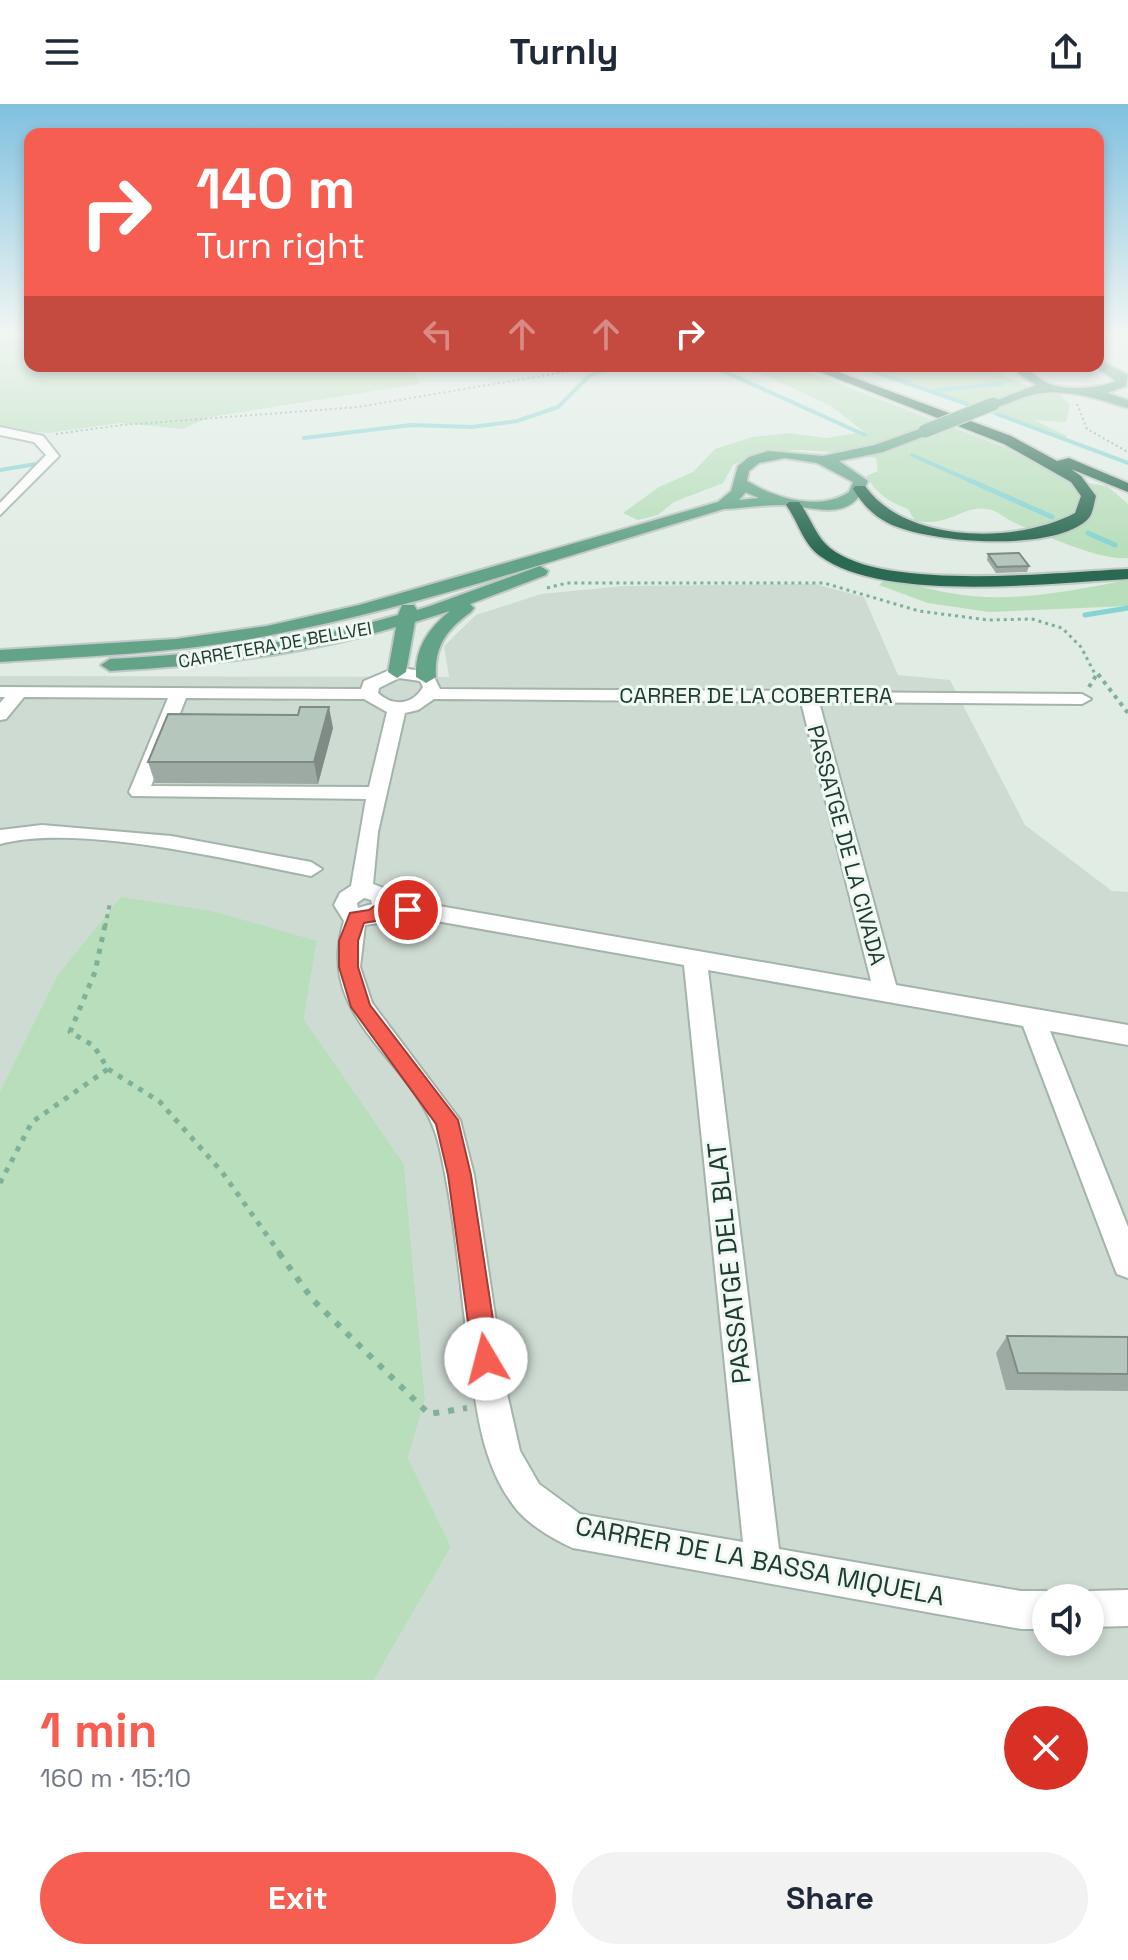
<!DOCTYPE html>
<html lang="en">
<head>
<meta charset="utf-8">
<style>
	:root { --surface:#fff; --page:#f2f2f3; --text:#1f2937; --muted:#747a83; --accent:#f75e52 }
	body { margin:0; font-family:"Space Grotesk",sans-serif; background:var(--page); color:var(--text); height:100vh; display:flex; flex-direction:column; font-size:30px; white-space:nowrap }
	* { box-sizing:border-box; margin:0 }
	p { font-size:26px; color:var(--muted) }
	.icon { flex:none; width:44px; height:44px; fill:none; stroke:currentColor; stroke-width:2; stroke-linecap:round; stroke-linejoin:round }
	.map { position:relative; height:1576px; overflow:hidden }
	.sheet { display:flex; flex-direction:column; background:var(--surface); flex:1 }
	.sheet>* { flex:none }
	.top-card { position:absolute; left:24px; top:24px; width:1080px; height:244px; border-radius:16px; box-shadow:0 4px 12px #0003; background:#f75e52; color:#fff; overflow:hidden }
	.tools { position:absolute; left:1032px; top:1480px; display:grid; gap:16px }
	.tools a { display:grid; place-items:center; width:72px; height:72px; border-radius:50%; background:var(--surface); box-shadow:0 4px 12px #0003; font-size:40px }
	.pin { position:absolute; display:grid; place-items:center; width:68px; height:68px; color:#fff; margin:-34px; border:4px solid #fff; border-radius:50%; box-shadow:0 2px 8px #0007 }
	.me { position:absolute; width:88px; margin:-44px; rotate:352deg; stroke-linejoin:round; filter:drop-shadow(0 0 6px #0008) }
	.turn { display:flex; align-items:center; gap:28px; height:168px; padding:0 40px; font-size:36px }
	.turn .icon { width:104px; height:104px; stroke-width:2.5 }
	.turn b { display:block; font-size:56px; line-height:68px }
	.lanes { display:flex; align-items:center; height:76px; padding:0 40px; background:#0003; justify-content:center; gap:40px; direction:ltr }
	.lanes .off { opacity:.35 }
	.round { display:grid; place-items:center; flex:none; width:84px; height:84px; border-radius:42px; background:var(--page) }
	.headline { display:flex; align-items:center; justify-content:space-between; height:136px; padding:0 40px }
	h1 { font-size:48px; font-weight:600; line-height:60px; color:var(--accent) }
	.button { display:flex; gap:16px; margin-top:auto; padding:16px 40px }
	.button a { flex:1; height:92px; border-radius:48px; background:var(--accent); color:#fff; font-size:32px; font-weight:600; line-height:92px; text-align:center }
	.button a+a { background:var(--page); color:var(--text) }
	header { display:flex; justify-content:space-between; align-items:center; height:104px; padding:0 40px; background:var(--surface); font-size:36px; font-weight:600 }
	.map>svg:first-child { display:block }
	.built { fill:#cedbd3; fill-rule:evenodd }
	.green { fill:#b8debb }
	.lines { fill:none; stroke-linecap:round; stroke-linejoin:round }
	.stream-far1 { stroke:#85d3d2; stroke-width:4 }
	.stream { stroke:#85d3d2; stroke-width:5 }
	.minor-casing { stroke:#a3b4aa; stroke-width:4 }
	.major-casing { stroke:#c1c8c5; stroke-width:4 }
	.highway-casing { stroke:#c1c8c5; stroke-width:4 }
	.path-far4 { stroke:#7fb098; stroke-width:2; stroke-dasharray:2 3; stroke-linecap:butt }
	.path-far3 { stroke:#7fb098; stroke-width:3; stroke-dasharray:3 4; stroke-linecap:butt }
	.path-far2 { stroke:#7fb098; stroke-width:4; stroke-dasharray:4 5; stroke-linecap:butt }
	.path-far1 { stroke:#7fb098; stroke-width:5; stroke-dasharray:5 7; stroke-linecap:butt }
	.path { stroke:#7fb098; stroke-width:6; stroke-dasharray:6 9; stroke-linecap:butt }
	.minor { fill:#fff; fill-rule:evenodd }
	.major { fill:#63a387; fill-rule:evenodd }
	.highway { fill:#2b6a52; fill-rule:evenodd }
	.major-bridge-casing { stroke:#c1c8c5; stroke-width:15; stroke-linecap:butt }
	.major-bridge { stroke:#63a387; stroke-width:13 }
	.wall { fill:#9caaa3 }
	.shaded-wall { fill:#7f8b84 }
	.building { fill:#b5c6bd; stroke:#7f8b84; stroke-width:2 }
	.route { fill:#f75e52; stroke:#a13d35; stroke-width:2 }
	.labels { text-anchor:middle; stroke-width:6; stroke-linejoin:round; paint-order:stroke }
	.far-street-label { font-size:18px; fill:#203c30; stroke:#f0f8f3 }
	.street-label { font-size:22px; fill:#203c30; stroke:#f0f8f3 }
	.near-street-label { font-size:26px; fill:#203c30; stroke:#f0f8f3 }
</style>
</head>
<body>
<header><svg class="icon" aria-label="menu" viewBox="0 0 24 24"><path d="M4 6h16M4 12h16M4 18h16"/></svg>Turnly<svg class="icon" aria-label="share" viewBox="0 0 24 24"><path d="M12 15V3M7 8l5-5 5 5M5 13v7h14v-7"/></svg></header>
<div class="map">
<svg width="1128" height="1576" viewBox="0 0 1128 1576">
	<rect width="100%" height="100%" fill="#e0ece4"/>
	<path class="built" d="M815 480 864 493 898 571 950 576 1025 721 1112 787 1128 788V1576H374L451 1443 408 1354 425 1294 404 1060 304 915 317 837 57 872 0 987V572L449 573 444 542 476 511 541 490 623 482ZM1046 1494H1090V1538H1046Z"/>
	<g class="green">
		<path d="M0 229H30V262H412L419 280 210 313 183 325 121 319 48 329 0 326Z"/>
		<path d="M733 262H793L1004 343 1067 376 1107 382 1128 400V454C1101 457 1042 430 1015 419 1006 415 997 406 987 405 963 401 950 423 915 417L908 405C889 398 876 389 866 372L878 367 876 354 850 349 795 346 759 350 733 361 723 379 674 398 658 411 638 416 623 409 659 383 693 368 715 345 752 333 789 329 826 334 864 328 831 302 769 273Z"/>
		<path d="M859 262 984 263 1044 289 1059 290 1070 301 1066 318 1034 316 1067 332 1064 336Z"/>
		<path d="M884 476C907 478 927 485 950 489 1008 500 1071 487 1128 476V502L989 508 928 499 879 481Z"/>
		<path d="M121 793 212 807 317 837 304 915 404 1060 425 1295 408 1354 451 1443 374 1576H0V987L57 872Z"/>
	</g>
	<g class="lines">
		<g class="stream-far1">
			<path d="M712 262 865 331"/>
			<path d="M858 262 967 300"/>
			<path d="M937 286 1001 280"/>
			<path d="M997 310 1128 359"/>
			<path d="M304 334 411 321 472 323 517 317 558 303 589 272 613 262"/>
			<path d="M912 351 973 378"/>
			<path d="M0 366 36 360"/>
		</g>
		<g class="stream">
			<path d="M969 376 1052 413"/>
			<path d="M1088 429 1115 441"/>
			<path d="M1085 511 1128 504"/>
		</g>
		<defs>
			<g id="minor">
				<path d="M0 323 43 332 59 352 0 411V399L46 351 34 338 0 331Z"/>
				<path d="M397 563 432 569 440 585 801 587 808 585 815 588 1082 590 1091 595 1082 600 819 598 896 881 1128 921V941L1050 927 1128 1123V1174L1117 1170 1113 1160 1023 922 708 866 779 1445 1021 1487H1046L1060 1494H1046V1525H1021L573 1444C554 1436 526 1419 514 1402 478 1355 475 1291 467 1234 459 1170 454 1105 439 1041 420 957 312 919 344 817L334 801 340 789 351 782 366 695 132 692 129 688 168 594 24 593 6 615 0 616V599L5 593H0V583L361 585 364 577ZM399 574 420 577 423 583C413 601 393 603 378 589L379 584ZM186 594 364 595 387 608 369 683 151 682ZM434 595 801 598 871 877 393 794 389 786 373 780 378 728 405 609 418 606ZM364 794 371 796 372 800 358 804 357 799ZM391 809 684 861 743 1438 580 1410 539 1380 520 1347 506 1285 474 1071 460 1016 372 899 360 863 365 821 378 819Z"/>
				<path d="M42 721 171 732 311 758 322 765 311 772C230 756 78 719 0 740V726Z"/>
				<path d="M1128 1486V1522L1090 1523V1494L1077 1492 1090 1487Z"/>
			</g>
			<g id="major">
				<path d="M1098 255 1128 271 1126 282 1107 289 1128 296V304C1100 296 1071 285 1041 289 1025 291 1009 300 993 304L987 300 1036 281 1019 270 1017 262H1029C1039 290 1094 287 1116 277L1095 262H1098Z"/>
				<path d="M925 323 930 324V330L883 348 839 357 868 377C850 421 816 402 781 401 763 401 742 404 724 405 574 449 420 503 266 532 179 549 89 552 0 558V546L176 535 267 522 359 501 718 398 731 387 738 362 749 353 768 347 823 352 875 341ZM785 354 817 359 853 378 849 388C819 408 775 394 747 377L749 367 759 359ZM746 388 747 389 759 394 739 396Z"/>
				<path d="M540 462 548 467 546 471 470 500 474 504 471 508C447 525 434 542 436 573L426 579 416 573C415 544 428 525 450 507L415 518 406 568 397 574 388 568 396 523C303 551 206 562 110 567L101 561 110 555C208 550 304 539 398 511L402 501H414L417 506 430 502Z"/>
			</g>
			<g id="highway">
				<path d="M805 262H822L1011 332 1057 357 1069 354 1128 379V388L1071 365 1081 372 1096 392C1094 399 1093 410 1088 415 1054 449 927 439 888 419 871 410 863 400 853 385L855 382H865C906 440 1017 440 1075 409L1081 392 1071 378 1004 340Z"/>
				<path d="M789 398H799C810 412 816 433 830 444 884 488 1058 468 1128 465V475C1050 479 883 499 820 452 803 440 798 417 786 401Z"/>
			</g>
		</defs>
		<use href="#minor" class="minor-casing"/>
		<use href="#major" class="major-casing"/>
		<use href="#highway" class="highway-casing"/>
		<g class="path-far4">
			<path d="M1077 300 1087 325 1128 348"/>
			<path d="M56 330 122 321 358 303 600 262"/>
		</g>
		<path class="path-far3" d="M547 484 567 479H824L919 507 988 516 1032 515 1062 524 1081 543 1096 572"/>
		<g class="path-far2">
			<path d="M1098 570 1128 609"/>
			<path d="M1089 583 1097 570"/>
			<path d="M105 823 110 799"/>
		</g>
		<g class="path-far1">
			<path d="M108 965 160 998 222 1068 281 1151"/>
			<path d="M0 1079 32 1018 108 965 94 942 70 928 95 868 105 821"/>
		</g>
		<path class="path" d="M279 1149 313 1196 429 1310 467 1304"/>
		<use href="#minor" class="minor"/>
		<use href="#major" class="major"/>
		<use href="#highway" class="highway"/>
		<defs>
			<path id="major-bridge" d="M925 327 993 300"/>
		</defs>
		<use href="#major-bridge" class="major-bridge-casing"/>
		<use href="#major-bridge" class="major-bridge"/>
	</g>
	<g class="wall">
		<path d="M988 450 1029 462 1027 468 996 469 987 456Z"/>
		<path d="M298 611 333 624 318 680 155 679 148 658Z"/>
		<path d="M1007 1232 1128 1233V1287L1006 1286 996 1249Z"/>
	</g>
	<path class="shaded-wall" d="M329 603 333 624 318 680 314 658Z"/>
	<g class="building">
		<path d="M1019 449 1029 462 997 463 988 450Z"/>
		<path d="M300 603H329L314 658H148L168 610 298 611Z"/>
		<path d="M1007 1232 1128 1233V1270L1018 1269Z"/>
	</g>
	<linearGradient id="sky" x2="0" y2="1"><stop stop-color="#80c0df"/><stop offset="0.51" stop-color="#f1f6f3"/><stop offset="1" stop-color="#f1f6f3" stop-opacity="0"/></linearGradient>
	<rect width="1128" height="449" fill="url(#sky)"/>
	<path class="route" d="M385 794 414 801 417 806 408 812 389 807 381 816 364 819 358 837V863L370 901 458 1016 471 1071 499 1255 495 1264 486 1268 477 1264 473 1255 448 1071 436 1020 351 903 339 863V837L350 809 369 806Z"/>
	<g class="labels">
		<g class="far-street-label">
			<text transform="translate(275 541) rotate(-10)" y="6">CARRETERA DE BELLVEI</text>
		</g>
		<g class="street-label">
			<text x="756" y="599">CARRER DE LA COBERTERA</text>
			<text transform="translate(847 741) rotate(75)" y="8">PASSATGE DE LA CIVADA</text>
		</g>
		<g class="near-street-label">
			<text transform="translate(729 1159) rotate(-96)" y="9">PASSATGE DEL BLAT</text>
			<text transform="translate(760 1457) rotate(11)" y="9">CARRER DE LA BASSA MIQUELA</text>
		</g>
	</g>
</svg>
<div class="tools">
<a><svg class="icon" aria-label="sound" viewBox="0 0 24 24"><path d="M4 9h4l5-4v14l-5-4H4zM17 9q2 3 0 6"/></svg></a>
</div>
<div class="pin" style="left:408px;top:806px;background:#d93025"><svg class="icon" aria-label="arrive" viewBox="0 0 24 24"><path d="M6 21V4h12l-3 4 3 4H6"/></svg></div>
<svg class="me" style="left:486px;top:1255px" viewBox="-20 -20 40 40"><circle r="19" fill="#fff"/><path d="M0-13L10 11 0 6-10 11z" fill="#f75e52"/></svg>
<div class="top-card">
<div class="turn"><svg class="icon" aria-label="right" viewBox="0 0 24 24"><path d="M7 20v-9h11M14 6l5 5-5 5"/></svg><div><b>140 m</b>Turn right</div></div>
<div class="lanes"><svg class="icon off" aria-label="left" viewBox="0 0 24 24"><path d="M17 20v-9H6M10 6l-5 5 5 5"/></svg><svg class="icon off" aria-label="ahead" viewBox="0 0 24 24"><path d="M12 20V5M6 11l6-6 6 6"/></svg><svg class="icon off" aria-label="ahead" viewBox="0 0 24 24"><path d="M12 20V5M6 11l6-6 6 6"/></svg><svg class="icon" aria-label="right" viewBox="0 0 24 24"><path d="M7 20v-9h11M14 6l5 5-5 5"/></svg></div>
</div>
</div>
<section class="sheet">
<div class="headline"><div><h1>1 min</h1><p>160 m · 15:10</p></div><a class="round" style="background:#d93025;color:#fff"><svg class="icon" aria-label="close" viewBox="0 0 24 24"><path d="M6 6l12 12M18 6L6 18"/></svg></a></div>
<div class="button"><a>Exit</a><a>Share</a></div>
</section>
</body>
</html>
